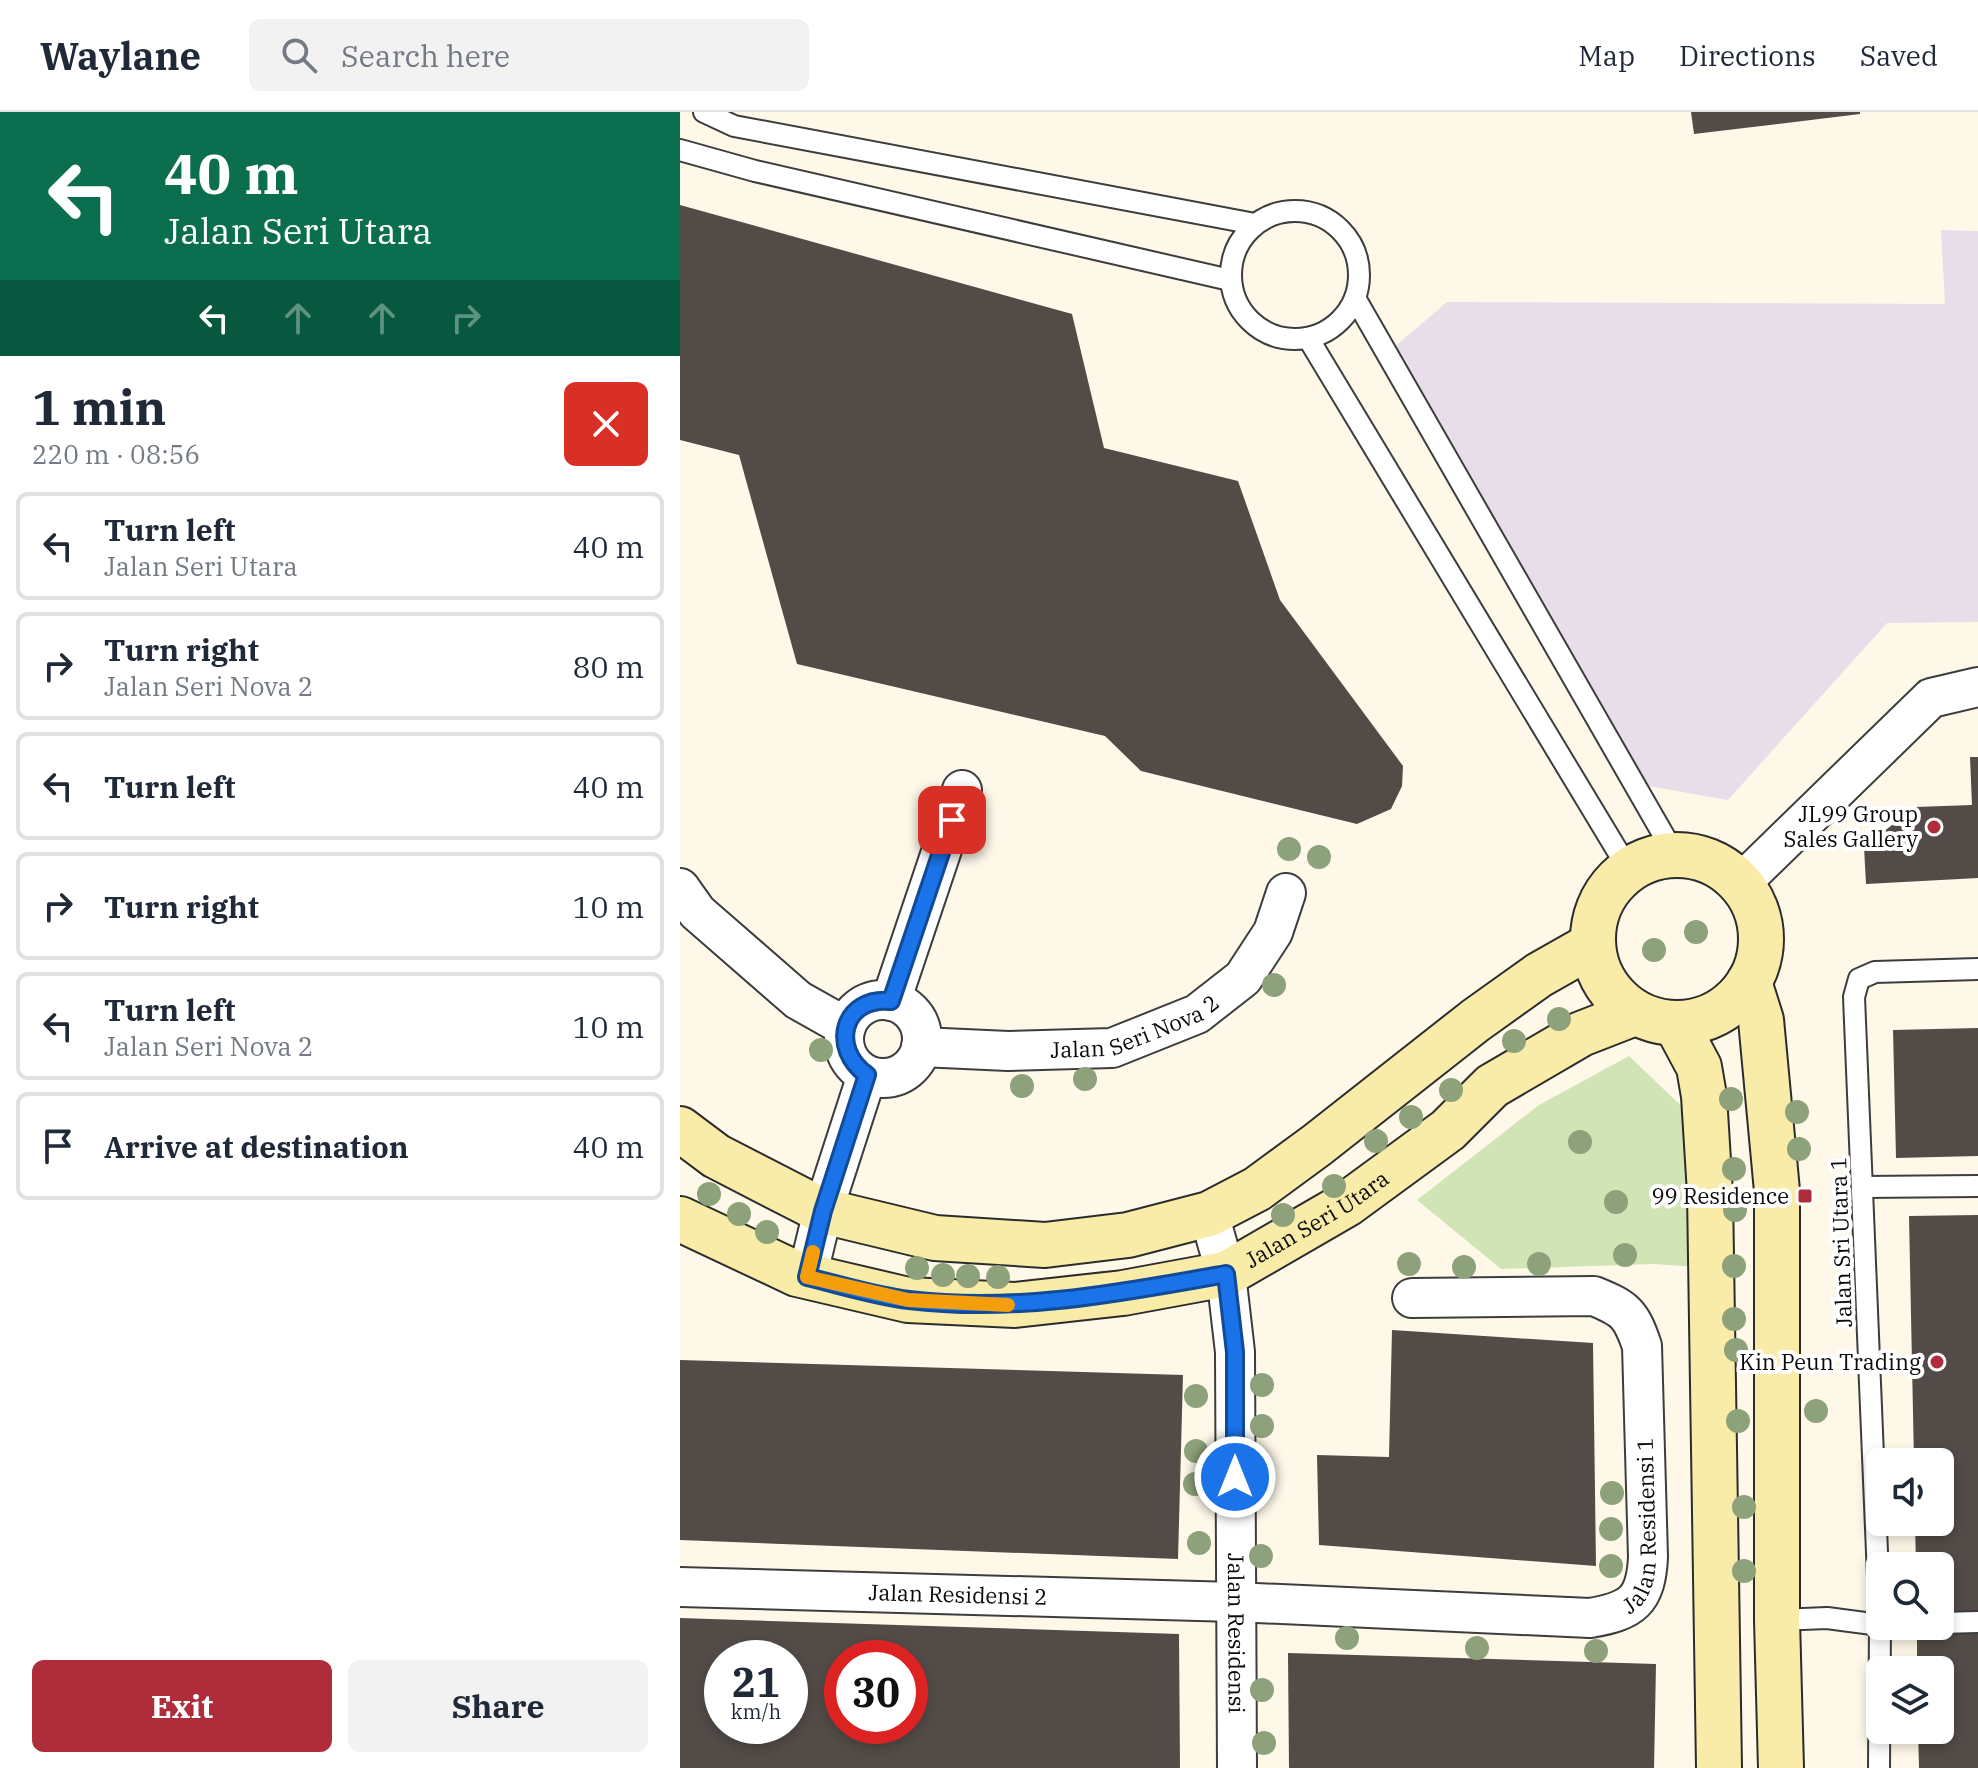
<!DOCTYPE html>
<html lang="en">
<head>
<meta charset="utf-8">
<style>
	:root { --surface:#fff; --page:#f2f2f3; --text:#1f2937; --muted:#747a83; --line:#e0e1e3; --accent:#af2d3b }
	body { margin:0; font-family:"IBM Plex Serif",serif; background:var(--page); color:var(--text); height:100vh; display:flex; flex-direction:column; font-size:30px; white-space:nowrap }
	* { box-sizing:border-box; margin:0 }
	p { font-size:26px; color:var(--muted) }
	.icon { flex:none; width:44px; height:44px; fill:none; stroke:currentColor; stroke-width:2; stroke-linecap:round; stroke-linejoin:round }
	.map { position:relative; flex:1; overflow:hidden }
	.sheet { display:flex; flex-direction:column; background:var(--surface); width:680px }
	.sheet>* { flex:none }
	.hud { background:#0b6e4f; color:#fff; overflow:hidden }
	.fabs { position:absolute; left:1186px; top:1336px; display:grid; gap:16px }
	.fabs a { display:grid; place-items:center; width:88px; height:88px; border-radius:12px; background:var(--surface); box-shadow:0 4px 12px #0003; font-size:40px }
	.speed { position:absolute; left:24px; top:1528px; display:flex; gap:16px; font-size:40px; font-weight:700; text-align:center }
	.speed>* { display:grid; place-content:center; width:104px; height:104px; border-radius:50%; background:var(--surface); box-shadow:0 4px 12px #0003; line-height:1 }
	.speed small { font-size:20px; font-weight:400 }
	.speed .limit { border:12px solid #d22; background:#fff; color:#111 }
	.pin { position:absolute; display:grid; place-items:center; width:68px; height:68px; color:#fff; margin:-34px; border-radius:16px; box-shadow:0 4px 12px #0006 }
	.me { position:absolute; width:88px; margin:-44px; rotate:0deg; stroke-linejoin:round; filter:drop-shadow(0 0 6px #0008) }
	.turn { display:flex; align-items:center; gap:28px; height:168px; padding:0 32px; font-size:36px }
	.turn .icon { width:104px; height:104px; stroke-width:2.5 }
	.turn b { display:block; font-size:56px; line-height:68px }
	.lanes { display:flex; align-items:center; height:76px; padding:0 32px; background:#0003; justify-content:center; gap:40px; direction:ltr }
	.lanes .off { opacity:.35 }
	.round { display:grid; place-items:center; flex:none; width:84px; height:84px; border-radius:12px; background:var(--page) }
	.headline { display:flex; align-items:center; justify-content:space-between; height:136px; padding:0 32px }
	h1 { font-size:48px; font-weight:800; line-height:60px }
	.primary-button { display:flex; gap:16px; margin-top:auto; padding:16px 32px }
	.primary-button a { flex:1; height:92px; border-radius:12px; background:var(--accent); color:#fff; font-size:32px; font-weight:800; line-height:92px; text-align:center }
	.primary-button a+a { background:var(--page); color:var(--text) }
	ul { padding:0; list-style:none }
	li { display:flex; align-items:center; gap:24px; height:108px; margin:0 16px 12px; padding:0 16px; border:4px solid var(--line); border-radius:12px }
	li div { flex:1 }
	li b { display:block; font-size:30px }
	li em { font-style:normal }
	header { display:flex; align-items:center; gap:48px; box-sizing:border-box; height:112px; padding:0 40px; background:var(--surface); border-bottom:2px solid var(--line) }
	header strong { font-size:38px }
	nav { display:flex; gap:44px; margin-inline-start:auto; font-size:28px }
	.search { width:560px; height:72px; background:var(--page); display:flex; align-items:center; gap:20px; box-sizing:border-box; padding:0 28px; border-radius:12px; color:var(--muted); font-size:30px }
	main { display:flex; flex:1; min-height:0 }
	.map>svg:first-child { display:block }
	.industrial { fill:#e7dee9 }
	.green { fill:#d1e4b6 }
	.building { fill:#524b47; fill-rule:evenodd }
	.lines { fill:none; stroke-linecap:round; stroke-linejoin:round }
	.lane-casing { stroke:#3d3d3d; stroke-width:24 }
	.street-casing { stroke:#3d3d3d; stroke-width:42 }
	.secondary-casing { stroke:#2c2c2c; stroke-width:48 }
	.lane { stroke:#fff; stroke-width:20 }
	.street { stroke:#fff; stroke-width:38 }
	.secondary { stroke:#f9eba8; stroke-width:44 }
	.tree { fill:#8da27a }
	.route-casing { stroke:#114b97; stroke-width:20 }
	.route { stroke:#1a73e8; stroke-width:14 }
	.slow { stroke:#f59e0b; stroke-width:14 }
	.poi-dot { fill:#af2d3b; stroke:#fff; stroke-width:3 }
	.labels { text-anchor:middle; stroke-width:8; stroke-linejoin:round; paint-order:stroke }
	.poi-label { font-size:22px; fill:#0a0a0a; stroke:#fff; text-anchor:end }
	.street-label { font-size:22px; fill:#0a0a0a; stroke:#fff }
</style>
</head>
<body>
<header>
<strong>Waylane</strong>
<div class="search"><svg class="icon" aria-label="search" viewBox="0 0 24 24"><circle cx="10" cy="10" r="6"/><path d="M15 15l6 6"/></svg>Search here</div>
<nav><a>Map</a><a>Directions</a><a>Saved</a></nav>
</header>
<main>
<section class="sheet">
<div class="hud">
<div class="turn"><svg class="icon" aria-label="left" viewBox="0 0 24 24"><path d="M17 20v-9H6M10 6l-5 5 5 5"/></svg><div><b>40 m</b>Jalan Seri Utara</div></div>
<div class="lanes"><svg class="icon" aria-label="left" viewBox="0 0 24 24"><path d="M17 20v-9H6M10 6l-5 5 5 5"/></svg><svg class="icon off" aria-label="ahead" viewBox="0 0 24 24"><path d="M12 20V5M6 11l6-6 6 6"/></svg><svg class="icon off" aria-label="ahead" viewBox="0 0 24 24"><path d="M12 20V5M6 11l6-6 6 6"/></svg><svg class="icon off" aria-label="right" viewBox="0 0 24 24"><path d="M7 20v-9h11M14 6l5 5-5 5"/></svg></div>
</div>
<div class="headline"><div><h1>1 min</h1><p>220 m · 08:56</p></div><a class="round" style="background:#d93025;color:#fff"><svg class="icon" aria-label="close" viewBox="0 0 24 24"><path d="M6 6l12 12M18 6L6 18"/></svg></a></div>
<ul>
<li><svg class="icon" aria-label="left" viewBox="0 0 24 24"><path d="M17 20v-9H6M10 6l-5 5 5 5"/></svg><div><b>Turn left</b><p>Jalan Seri Utara</p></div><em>40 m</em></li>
<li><svg class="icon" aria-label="right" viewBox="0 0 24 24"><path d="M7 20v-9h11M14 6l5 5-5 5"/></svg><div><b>Turn right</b><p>Jalan Seri Nova 2</p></div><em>80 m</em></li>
<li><svg class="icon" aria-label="left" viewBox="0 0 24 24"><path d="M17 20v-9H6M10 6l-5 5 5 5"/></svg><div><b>Turn left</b></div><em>40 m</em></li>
<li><svg class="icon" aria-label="right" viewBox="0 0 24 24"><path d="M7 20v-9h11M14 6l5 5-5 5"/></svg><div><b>Turn right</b></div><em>10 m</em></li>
<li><svg class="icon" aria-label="left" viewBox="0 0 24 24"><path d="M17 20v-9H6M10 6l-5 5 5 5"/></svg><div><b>Turn left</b><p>Jalan Seri Nova 2</p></div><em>10 m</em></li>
<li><svg class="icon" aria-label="arrive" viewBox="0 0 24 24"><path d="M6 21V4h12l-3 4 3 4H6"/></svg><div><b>Arrive at destination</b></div><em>40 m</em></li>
</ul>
<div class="primary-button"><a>Exit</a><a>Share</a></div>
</section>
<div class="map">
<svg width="1298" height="1656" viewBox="0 0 1298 1656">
	<rect width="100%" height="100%" fill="#fef8e9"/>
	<path class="industrial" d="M1261 118 1298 119V510L1207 511 1048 688 945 670 705 243 767 190 1265 192Z"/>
	<path class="green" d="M949 944 1015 1007 1016 1155 974 1152 821 1157 737 1088 859 993Z"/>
	<g class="building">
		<path d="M1011 0H1180V2L1014 22Z"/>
		<path d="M0 93 392 202 424 336 558 369 600 488 723 654 722 674 711 697 677 712 461 659 425 624 117 552 59 343 0 328Z"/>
		<path d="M1290 645H1298V766L1186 772 1184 735 1235 695 1292 693Z"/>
		<path d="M1298 916V1044L1216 1046 1213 918Z"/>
		<path d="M1298 1103V1501L1260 1502V1454H1236L1235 1410H1260V1350H1234L1229 1104Z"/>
		<path d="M712 1218 913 1231 916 1454 639 1433 637 1343 709 1345Z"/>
		<path d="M0 1248 503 1263 498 1447 0 1428Z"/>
		<path d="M0 1506 499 1522 500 1656H0ZM42 1546H110V1614H42ZM162 1546H230V1614H162Z"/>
		<path d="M1298 1519V1656H1239L1238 1618H1260V1558H1237V1521Z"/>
		<path d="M608 1541 976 1552 974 1656H609Z"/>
	</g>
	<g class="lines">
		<defs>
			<g id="lane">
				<path d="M24 0 54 14 575 112"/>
				<path d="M0 38 75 59 550 168"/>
				<circle cx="615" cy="163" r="64"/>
				<path d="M675 186 995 743"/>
				<path d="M628 226 949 758"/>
				<path d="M1183 1075 1298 1074"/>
				<path d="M1097 1508 1147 1506 1200 1513"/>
				<path d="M1260 1511 1298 1510"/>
				<path d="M1199 1656 1200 1513 1174 885 1179 867 1195 860 1298 857"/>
			</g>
			<g id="street">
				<path d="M1060 772 1251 586 1298 575"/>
				<path d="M0 776 17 800 118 888 166 915"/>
				<circle cx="203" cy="927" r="39"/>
				<path d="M211 889 282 678"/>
				<path id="s1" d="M241 935 328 939 432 936 517 902 563 866 593 820 606 781"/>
				<path id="s2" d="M529 1102 546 1162 555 1240 557 1656"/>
				<path d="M127 1165 143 1099 187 963"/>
				<path id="s3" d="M0 1475 555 1490 910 1506C952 1499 966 1489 968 1445L962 1234C951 1202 946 1197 914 1184L732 1186"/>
			</g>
			<g id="secondary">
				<circle cx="997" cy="827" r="84"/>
				<path d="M1069 870 1081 908 1097 1079V1508L1101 1656"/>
				<path d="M996 912 1019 955 1024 984 1030 1081 1039 1656"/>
				<path d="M0 1017 36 1044 143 1099 255 1126 365 1133 448 1123 529 1102 577 1077 637 1033 796 908 859 863 912 833"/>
				<path id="s4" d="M0 1107 117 1162 228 1188 335 1193 443 1181 546 1162 667 1092 768 1018 812 974 901 922 955 901"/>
			</g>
		</defs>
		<use href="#lane" class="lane-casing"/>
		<use href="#street" class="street-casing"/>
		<use href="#secondary" class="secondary-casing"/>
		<use href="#lane" class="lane"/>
		<use href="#street" class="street"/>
		<use href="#secondary" class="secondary"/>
	</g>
	<g class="tree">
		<circle cx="609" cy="737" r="12"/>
		<circle cx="639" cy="745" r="12"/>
		<circle cx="1016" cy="820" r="12"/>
		<circle cx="974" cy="838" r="12"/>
		<circle cx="594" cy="873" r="12"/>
		<circle cx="879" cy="907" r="12"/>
		<circle cx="834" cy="929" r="12"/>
		<circle cx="141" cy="938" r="12"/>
		<circle cx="405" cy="967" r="12"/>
		<circle cx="342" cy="974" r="12"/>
		<circle cx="771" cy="978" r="12"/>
		<circle cx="1051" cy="987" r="12"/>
		<circle cx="1117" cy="1000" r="12"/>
		<circle cx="731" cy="1005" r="12"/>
		<circle cx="696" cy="1029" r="12"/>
		<circle cx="900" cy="1030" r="12"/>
		<circle cx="1119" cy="1037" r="12"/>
		<circle cx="1054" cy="1057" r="12"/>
		<circle cx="654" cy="1074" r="12"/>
		<circle cx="29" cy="1082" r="12"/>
		<circle cx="936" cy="1090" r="12"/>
		<circle cx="1055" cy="1098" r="12"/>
		<circle cx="59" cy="1102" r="12"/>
		<circle cx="603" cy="1103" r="12"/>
		<circle cx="87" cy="1120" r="12"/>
		<circle cx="945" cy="1143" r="12"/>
		<circle cx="729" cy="1152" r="12"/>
		<circle cx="859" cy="1152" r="12"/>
		<circle cx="1054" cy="1154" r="12"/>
		<circle cx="784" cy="1155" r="12"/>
		<circle cx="237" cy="1156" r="12"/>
		<circle cx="263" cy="1163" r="12"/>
		<circle cx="288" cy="1164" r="12"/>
		<circle cx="318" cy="1165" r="12"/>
		<circle cx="1054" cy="1207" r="12"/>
		<circle cx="1056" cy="1238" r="12"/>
		<circle cx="582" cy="1273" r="12"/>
		<circle cx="516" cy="1284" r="12"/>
		<circle cx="1136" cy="1299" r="12"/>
		<circle cx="1058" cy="1309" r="12"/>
		<circle cx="582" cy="1314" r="12"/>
		<circle cx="516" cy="1339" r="12"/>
		<circle cx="515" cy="1372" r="12"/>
		<circle cx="932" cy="1381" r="12"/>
		<circle cx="1064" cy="1395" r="12"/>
		<circle cx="931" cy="1417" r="12"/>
		<circle cx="519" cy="1431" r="12"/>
		<circle cx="581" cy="1444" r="12"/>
		<circle cx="931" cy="1454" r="12"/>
		<circle cx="1064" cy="1459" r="12"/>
		<circle cx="667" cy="1526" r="12"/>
		<circle cx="797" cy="1536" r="12"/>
		<circle cx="916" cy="1539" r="12"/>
		<circle cx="582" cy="1578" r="12"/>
		<circle cx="584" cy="1631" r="12"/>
	</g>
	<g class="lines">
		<defs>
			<path id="route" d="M272 708 211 889C163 884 149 936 187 963L143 1099 127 1165C161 1173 195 1184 229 1188 336 1201 441 1181 546 1162L555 1240V1365"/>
		</defs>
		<use href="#route" class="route-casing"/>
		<use href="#route" class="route"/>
		<path class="slow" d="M133 1140 127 1165 228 1188 328 1193"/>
	</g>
	<g class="poi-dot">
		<circle cx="1254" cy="715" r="8"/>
		<rect x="1117" y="1076" width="16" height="16" rx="4"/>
		<circle cx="1257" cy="1250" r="8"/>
	</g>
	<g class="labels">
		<g class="poi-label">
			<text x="1238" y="710">JL99 Group<tspan x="1238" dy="25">Sales Gallery</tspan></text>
			<text x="1109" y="1092">99 Residence</text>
			<text x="1241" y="1258">Kin Peun Trading</text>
		</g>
		<g class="street-label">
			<text dy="8" stroke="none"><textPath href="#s1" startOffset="218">Jalan Seri Nova 2</textPath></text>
			<text dy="8" stroke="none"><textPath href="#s4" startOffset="670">Jalan Seri Utara</textPath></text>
			<text transform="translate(1161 1130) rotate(-92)" y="8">Jalan Sri Utara 1</text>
			<text dy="8" stroke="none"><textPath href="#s3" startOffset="1036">Jalan Residensi 1</textPath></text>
			<text dy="8" stroke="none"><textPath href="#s3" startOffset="278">Jalan Residensi 2</textPath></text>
			<text dy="8" stroke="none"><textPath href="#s2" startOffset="422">Jalan Residensi</textPath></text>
		</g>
	</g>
</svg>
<div class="fabs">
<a><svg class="icon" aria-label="sound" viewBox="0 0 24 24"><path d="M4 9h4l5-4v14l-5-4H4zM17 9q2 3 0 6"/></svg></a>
<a><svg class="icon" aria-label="search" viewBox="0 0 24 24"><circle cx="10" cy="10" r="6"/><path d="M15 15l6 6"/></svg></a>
<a><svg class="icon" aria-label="layers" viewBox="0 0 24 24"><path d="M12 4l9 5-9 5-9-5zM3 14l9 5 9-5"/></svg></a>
</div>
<div class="speed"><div>21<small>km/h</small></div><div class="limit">30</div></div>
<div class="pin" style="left:272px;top:708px;background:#d93025"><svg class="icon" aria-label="arrive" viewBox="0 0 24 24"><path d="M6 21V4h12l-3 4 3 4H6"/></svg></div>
<svg class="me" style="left:555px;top:1365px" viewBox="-20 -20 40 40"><circle r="17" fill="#1a73e8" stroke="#fff" stroke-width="3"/><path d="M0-11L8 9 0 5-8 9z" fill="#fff"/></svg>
</div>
</main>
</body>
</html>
